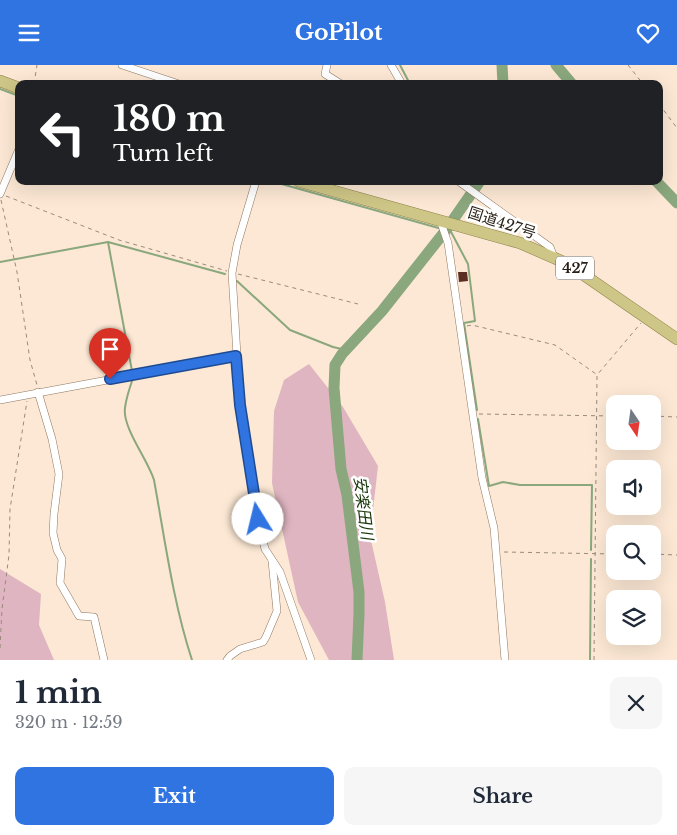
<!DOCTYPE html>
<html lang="en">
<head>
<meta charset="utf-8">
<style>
	:root { --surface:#fff; --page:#f6f6f7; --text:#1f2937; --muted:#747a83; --accent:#3074e1 }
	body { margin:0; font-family:"Libre Baskerville","Noto Sans JP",serif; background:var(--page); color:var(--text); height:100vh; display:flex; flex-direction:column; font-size:19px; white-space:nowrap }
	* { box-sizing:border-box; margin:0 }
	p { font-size:16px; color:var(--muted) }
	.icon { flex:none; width:28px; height:28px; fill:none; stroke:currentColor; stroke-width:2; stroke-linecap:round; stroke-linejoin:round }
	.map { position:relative; height:595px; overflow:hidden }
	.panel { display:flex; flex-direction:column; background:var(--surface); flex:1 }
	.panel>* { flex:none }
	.guide { position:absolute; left:15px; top:15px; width:648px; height:105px; border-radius:10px; box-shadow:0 5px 20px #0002; background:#202124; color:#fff; overflow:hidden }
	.needle { width:32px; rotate:167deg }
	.controls { position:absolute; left:606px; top:330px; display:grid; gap:10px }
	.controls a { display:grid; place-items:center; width:55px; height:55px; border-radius:10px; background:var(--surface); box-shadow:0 5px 20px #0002; font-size:25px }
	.pin { position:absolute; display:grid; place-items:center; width:42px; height:42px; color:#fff; margin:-51px -21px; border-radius:50% 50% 50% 0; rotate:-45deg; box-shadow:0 0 5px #0007 }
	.pin .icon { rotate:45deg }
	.me { position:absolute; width:55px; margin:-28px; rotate:351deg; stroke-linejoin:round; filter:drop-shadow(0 0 4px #0008) }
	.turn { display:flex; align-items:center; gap:18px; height:105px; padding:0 15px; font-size:22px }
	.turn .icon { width:65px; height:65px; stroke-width:2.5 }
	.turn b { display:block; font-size:35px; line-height:42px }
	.round { display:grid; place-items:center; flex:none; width:52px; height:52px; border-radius:10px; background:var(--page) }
	.headline { display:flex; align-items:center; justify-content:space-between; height:85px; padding:0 15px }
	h1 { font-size:30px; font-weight:700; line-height:38px }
	.action { display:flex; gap:10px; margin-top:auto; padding:10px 15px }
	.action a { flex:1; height:58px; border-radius:10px; background:var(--accent); color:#fff; font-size:20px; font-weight:700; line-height:58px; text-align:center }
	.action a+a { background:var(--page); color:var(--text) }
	header { display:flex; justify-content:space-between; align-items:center; height:65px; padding:0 15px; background:var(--accent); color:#fff; font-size:22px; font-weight:700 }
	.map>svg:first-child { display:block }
	.green { fill:#deb5c0 }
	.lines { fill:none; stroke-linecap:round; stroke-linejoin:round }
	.stream { stroke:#8aa77d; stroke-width:2 }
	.river { stroke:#8aa77d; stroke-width:11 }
	.building { fill:#5a2e23 }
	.minor-casing { stroke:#8e7861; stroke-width:8 }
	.trunk-casing { stroke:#8c824b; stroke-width:12 }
	.path { stroke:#9a8b7c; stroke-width:1; stroke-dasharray:4 4; stroke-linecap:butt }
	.minor { stroke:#fff; stroke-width:7 }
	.trunk { stroke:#cec686; stroke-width:11 }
	.route-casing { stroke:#1f4b92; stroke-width:12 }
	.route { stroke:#3074e1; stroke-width:9 }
	.labels { text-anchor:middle; stroke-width:5; stroke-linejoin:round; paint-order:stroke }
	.shield { fill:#fff; stroke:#68625c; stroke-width:1 }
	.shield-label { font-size:14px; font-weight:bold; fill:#281f16 }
	.street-label { font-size:15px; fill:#281f16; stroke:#fff }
	.water-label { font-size:16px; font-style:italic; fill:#1a3609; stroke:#fff }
</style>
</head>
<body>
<header><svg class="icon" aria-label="menu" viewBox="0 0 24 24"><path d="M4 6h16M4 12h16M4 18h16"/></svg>GoPilot<svg class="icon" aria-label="heart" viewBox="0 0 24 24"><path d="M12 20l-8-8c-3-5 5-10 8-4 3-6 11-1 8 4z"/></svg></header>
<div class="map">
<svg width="677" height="595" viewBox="0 0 677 595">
	<rect width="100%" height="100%" fill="#fce8d4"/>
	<g class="green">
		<path d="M309 299 343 342 378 401 370 471 385 537 394 595H329L298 537 272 418 274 346 284 315Z"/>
		<path d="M0 504 41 529 39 560 54 595H0Z"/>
	</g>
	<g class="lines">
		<g class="stream">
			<path d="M400 0 410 19"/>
			<path d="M0 24 19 31"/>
			<path d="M271 116 442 164"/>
			<path d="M449 163 468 199 475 256 464 258 477 345"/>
			<path d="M108 177 132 306"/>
			<path d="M0 197 108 177 225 209"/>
			<path d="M237 216 290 265 333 282 346 285"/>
			<path d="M133 313C130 322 126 333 125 343 122 362 148 395 154 415 165 475 173 537 192 595"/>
			<path d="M478 354 489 421 503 417 520 420H592L591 485"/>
			<path d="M590 595 591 494"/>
		</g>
		<g class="river">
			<path d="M502 0 503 19"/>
			<path d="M556 0 572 19"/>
			<path d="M656 116 677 138"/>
			<path d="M357 595 359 549V527L347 430 341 404 334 323 335 300 342 289 382 246 446 165 480 116"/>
		</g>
	</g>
	<path class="building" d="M458 207H467L468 216 459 217Z"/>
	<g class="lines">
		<defs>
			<g id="minor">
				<path d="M122 0 179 19"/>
				<path d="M327 0 325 9 341 19"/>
				<path d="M391 0 402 19"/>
				<path d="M256 116 237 180 232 208 240 340 258 454 265 484 280 507 311 595"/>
				<path d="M458 116 550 182 554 192"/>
				<path d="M0 129 19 84"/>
				<path d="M440 155 448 178 482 413 494 463 505 595"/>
				<path d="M38 327 52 374 59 409 54 449 53 468 57 485 62 494 60 518 79 551 94 552 104 595"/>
				<path d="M0 335 236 291"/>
				<path d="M227 595 230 591 240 584 263 577 266 572 277 546 272 496"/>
			</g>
			<g id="trunk">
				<path d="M0 16 19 23"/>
				<path d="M298 116 520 178 568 199 677 274"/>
			</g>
		</defs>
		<use href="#minor" class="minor-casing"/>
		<use href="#trunk" class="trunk-casing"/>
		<g class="path">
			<path d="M628 0 643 19"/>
			<path d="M34 19 37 0"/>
			<path d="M659 39 677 63"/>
			<path d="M6 131 119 175 227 206"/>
			<path d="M1 135 17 207 30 295 37 320"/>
			<path d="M238 209 358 239"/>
			<path d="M467 261 472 260 555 280 596 309"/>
			<path d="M479 349 615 351"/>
			<path d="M652 351 677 352"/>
			<path d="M504 487 615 489"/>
			<path d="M652 489 677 490"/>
			<path d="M0 583 2 544 9 490 10 444 27 336"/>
			<path d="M594 595 597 310 641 258"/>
		</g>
		<use href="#minor" class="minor"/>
		<use href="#trunk" class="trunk"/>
	</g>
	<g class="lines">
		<defs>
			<path id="route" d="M110 314 236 291 240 340 258 454"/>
		</defs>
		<use href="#route" class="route-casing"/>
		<use href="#route" class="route"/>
	</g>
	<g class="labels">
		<rect class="shield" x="556" y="191.5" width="38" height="23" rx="4"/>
		<g class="shield-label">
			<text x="575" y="208">427</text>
		</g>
		<g class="street-label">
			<text transform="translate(502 158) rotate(18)" y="5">国道427号</text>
		</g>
		<g class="water-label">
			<text transform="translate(364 443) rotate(83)" y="6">安楽田川</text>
		</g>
	</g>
</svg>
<div class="controls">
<a><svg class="needle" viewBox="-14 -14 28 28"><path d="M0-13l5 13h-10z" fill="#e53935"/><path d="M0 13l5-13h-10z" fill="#747a83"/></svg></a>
<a><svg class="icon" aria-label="sound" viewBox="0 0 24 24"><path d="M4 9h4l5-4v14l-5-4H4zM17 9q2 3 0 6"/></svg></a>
<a><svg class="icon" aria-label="search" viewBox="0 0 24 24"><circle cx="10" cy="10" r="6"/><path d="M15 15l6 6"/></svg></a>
<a><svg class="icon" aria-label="layers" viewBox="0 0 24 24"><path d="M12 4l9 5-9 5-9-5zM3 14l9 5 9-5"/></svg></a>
</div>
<div class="pin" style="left:110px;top:314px;background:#d93025"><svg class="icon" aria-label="arrive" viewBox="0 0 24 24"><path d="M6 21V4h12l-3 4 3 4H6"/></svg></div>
<svg class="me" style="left:258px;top:454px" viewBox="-20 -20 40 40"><circle r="19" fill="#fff"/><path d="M0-13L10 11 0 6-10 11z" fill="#3074e1"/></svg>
<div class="guide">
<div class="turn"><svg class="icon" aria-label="left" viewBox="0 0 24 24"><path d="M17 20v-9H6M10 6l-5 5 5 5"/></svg><div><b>180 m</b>Turn left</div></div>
</div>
</div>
<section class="panel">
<div class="headline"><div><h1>1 min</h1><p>320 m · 12:59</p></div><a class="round"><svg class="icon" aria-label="close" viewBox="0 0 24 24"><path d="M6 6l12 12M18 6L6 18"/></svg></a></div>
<div class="action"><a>Exit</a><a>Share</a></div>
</section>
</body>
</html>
